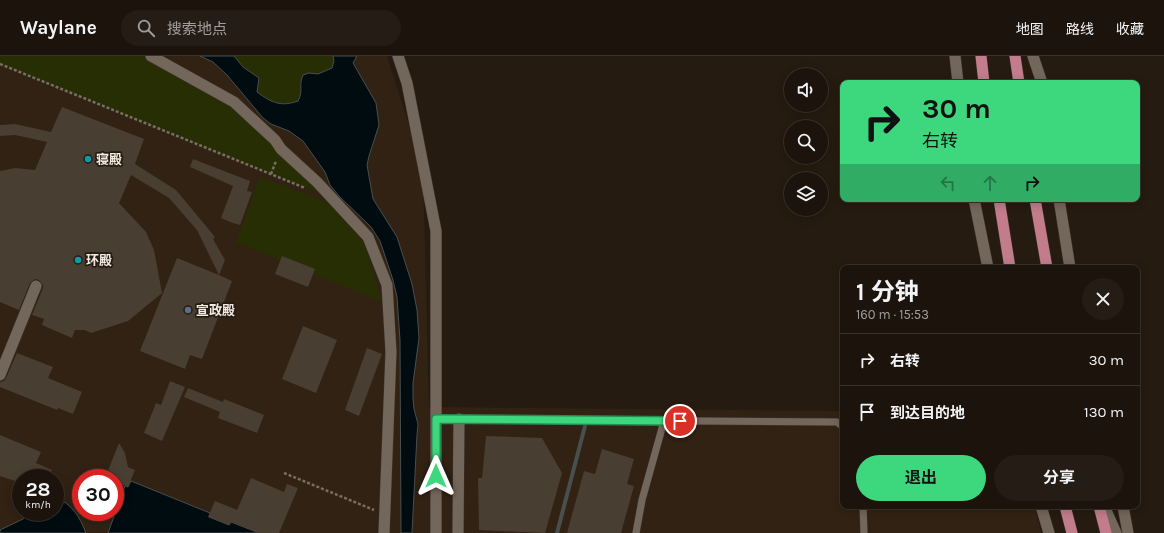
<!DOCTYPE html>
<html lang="zh">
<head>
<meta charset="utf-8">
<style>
	:root { --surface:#1c140c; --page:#251d15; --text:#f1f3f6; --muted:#a09e9d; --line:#3a332d; --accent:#3dd77e }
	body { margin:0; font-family:Karla,"Noto Sans SC",sans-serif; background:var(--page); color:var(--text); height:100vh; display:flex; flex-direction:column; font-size:15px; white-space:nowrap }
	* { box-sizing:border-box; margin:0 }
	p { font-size:13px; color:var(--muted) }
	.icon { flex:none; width:22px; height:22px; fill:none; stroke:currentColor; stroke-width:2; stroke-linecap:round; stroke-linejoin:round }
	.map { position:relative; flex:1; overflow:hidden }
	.panel { position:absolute; left:840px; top:209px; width:300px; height:244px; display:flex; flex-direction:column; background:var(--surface); border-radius:8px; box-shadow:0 2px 10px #0003,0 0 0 1px var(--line) }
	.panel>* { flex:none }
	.top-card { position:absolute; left:840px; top:24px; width:300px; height:122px; border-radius:8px; box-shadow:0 2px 10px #0003,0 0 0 1px var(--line); background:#3dd77e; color:#111; overflow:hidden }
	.tools { position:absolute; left:784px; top:12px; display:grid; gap:8px }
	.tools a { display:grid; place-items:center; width:44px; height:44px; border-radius:50%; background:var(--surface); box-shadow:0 2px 10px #0003,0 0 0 1px var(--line); font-size:20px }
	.speed { position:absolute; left:12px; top:413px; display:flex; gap:8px; font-size:20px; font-weight:700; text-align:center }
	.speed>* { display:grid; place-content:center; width:52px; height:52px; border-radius:50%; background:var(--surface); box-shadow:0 2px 10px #0003,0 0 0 1px var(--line); line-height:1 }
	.speed small { font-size:10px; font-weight:400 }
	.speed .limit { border:6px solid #d22; background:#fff; color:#111 }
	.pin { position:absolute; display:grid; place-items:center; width:34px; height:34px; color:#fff; margin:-17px; border:2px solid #fff; border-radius:50%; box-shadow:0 1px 4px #0007 }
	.me { position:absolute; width:44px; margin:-22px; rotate:0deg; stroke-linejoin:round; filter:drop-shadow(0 0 3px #0008) }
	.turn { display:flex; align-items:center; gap:14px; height:84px; padding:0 16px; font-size:18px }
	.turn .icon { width:52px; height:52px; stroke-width:2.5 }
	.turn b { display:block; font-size:28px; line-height:34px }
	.lanes { display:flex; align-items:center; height:38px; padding:0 16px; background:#0003; justify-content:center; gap:20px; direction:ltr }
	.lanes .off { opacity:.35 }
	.round { display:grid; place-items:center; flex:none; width:42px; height:42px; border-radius:21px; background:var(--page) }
	.headline { display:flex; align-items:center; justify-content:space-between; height:68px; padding:0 16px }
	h1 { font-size:24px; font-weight:700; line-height:30px }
	.primary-button { display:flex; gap:8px; margin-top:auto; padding:8px 16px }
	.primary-button a { flex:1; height:46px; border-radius:24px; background:var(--accent); color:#111; font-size:16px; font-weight:700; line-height:46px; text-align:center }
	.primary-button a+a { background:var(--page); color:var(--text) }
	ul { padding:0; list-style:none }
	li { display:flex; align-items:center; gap:12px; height:52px; padding:0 16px; border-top:1px solid var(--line) }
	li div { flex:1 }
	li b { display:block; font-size:15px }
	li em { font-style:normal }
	header { display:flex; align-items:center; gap:24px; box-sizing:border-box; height:56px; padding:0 20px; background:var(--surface); border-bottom:1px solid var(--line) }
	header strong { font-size:19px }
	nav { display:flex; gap:22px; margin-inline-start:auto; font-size:14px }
	.search { width:280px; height:36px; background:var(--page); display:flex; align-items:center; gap:10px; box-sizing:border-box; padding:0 14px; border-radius:22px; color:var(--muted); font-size:15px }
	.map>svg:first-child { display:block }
	.built { fill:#312213; fill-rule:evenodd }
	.green { fill:#282e04 }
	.water { fill:#000c10; stroke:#494f4f }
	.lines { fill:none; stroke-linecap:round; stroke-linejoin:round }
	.stream { stroke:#494f4f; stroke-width:4 }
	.building { fill:#493e32 }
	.service-casing { stroke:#3c342e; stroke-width:8 }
	.pedestrian-casing { stroke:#3c342e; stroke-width:12 }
	.minor-casing { stroke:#3c342e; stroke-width:12 }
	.tertiary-casing { stroke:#3c342e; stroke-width:12 }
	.primary-casing { stroke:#3c342e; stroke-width:12 }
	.path { stroke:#776e64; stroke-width:2.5; stroke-dasharray:3 2; stroke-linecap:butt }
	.service { stroke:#73665a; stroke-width:7 }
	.pedestrian { stroke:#73665a; stroke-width:11 }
	.minor { stroke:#73665a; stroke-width:11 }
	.tertiary { stroke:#73665a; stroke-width:11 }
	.primary { stroke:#c27c8c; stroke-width:11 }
	.route-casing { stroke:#288c52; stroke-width:10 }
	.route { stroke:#3dd77e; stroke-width:7 }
	.culture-dot { fill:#0f9aa8; stroke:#251b10; stroke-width:1.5 }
	.service-dot { fill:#5c6f8a; stroke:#251b10; stroke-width:1.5 }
	.labels { text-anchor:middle; stroke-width:3.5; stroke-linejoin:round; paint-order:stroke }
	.poi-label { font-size:13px; font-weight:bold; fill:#f2ebe3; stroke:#251b10; text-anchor:start }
</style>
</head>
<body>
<header>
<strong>Waylane</strong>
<div class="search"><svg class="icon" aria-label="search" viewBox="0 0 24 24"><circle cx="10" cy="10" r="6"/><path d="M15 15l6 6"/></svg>搜索地点</div>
<nav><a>地图</a><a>路线</a><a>收藏</a></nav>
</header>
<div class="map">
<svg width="1164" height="477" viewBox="0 0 1164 477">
	<rect width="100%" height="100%" fill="#251b10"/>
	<path class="built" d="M0 0H387L423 113 429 351 843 355V450H1035L1041 477H0ZM21 422H55V456H21ZM81 422H115V456H81Z"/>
	<g class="green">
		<path d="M0 0H151L234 46 333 143 0 8Z"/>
		<path d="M234 0H333L334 5 332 12 318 18 309 17 300 27 302 38 298 45C295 46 290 49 286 49 276 49 265 42 257 36L259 22 243 11Z"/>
		<path d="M260 121 334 149 365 189 382 246 236 186Z"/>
	</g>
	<g class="water">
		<path d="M200 0H234L243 11 259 22 257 36C272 47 281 51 298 45 304 34 298 31 303 19L309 17 318 18 332 12 334 5 333 0H357L353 7 376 47 379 69 369 100 367 109 373 143 397 181 412 228 417 254 419 282 413 327V343L414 353 418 368 417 379 412 477H401L400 284 397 241 393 224 380 185 371 171 339 140 330 129 325 116 303 85 289 75 271 68 263 62 227 19 213 6Z"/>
		<path d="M131 425 210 457 209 461 229 469 231 466 259 477H108L125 430 128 431Z"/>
		<path d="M55 441C73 449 79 460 86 477H0V474L23 463 31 456H55Z"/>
	</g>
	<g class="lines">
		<path class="stream" d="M557 477 585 370"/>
	</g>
	<g class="building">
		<path d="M62 51 144 83 135 108 176 134 215 181 213 183 225 204 219 219 232 225 202 303 190 299 185 313 140 295 177 202 219 219 197 174 169 142 131 119 119 147 146 176 154 194 162 237 128 265 91 277 85 274H75L72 282 42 269 44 263 32 259 43 232V229L39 224 35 223 30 227 19 254 0 246V115L15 112 35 114 47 86 15 79 0 80V69L15 68 51 76Z"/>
		<path d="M193 103 250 125 247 135 252 136 240 169 230 166 221 162 233 130 190 111Z"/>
		<path d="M282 200 315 213 308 231 275 218Z"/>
		<path d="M303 270 337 284 316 337 282 323Z"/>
		<path d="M367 292 382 298 359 360 345 354Z"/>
		<path d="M17 297 53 311 48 322 82 336 73 358 58 352 57 354 0 331V326L4 325 6 322Z"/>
		<path d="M170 325 185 331 162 385 144 377 156 347 161 349Z"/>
		<path d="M188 332 223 346 224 343 264 359 257 377 218 362 220 356 184 341Z"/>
		<path d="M0 379 41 396 36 407 52 414 49 422H21V427L0 420Z"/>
		<path d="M486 380 542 382 562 417 545 477 479 474 478 422H482Z"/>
		<path d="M119 387 125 397 128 411 135 414 128 431 115 426V422H105Z"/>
		<path d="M602 393 634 403 627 428 634 430 621 477H567L584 415 595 418Z"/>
		<path d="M251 422 284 436 287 428 298 432 279 477H259L231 466 230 469 208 461 215 445 237 454Z"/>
	</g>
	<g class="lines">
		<defs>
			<g id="service">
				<path d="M436 363 837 366 843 371"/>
				<path d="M863 450 864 477"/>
				<path d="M636 477 642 444 664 365"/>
			</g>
			<g id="pedestrian">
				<path d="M151 0 234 46 275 84 281 93 317 126 368 181 387 229 391 296 384 477"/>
				<path d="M0 319 36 230"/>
				<path d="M458 477 459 363"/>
			</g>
			<path id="minor" d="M398 0 407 27 436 175V477"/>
			<g id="tertiary">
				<path d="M955 0 958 27"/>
				<path d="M1033 0 1042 27"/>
				<path d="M974 143 988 212"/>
				<path d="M1059 143 1070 212"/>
				<path d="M1041 450 1049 477"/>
				<path d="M1104 450 1116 477"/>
				<path d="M1123 450 1128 477"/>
			</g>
			<g id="primary">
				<path d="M981 0 984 27"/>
				<path d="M1015 0 1019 27"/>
				<path d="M999 143 1010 212"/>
				<path d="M1035 143 1047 212"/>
				<path d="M1065 450 1072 477"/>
				<path d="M1099 450 1106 477"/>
			</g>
		</defs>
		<use href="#service" class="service-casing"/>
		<use href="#pedestrian" class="pedestrian-casing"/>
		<use href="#minor" class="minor-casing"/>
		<use href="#tertiary" class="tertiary-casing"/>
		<use href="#primary" class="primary-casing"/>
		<g class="path">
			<path d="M0 8 305 132"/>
			<path d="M271 118 276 105"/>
			<path d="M284 417 374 454"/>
		</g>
		<use href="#service" class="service"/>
		<use href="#pedestrian" class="pedestrian"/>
		<use href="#minor" class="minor"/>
		<use href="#tertiary" class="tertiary"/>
		<use href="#primary" class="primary"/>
	</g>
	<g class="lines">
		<defs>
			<path id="route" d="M436 420V363L680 365"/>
		</defs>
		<use href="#route" class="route-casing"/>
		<use href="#route" class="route"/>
	</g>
	<g class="culture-dot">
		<circle cx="88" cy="103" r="4"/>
		<circle cx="78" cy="204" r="4"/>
	</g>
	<circle class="service-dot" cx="188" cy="254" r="4"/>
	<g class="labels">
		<g class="poi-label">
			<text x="96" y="108">寝殿</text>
			<text x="86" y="209">环殿</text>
			<text x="196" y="259">宣政殿</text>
		</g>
	</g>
</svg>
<div class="tools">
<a><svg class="icon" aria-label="sound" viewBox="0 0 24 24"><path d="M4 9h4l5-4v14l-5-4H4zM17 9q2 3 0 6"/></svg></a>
<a><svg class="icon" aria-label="search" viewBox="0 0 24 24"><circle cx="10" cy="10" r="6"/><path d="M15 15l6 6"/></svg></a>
<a><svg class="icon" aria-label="layers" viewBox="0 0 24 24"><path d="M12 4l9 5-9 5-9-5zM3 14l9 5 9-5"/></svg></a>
</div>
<div class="speed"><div>28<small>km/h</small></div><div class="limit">30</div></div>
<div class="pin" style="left:680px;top:365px;background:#d93025"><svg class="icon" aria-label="arrive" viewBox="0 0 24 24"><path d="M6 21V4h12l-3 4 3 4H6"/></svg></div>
<svg class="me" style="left:436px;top:420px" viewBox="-20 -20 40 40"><path d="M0-17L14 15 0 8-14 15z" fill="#3dd77e" stroke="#fff" stroke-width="4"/></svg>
<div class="top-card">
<div class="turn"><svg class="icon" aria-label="right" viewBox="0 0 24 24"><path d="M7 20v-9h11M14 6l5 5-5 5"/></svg><div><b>30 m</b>右转</div></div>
<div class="lanes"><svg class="icon off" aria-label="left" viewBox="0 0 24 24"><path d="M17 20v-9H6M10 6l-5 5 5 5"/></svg><svg class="icon off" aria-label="ahead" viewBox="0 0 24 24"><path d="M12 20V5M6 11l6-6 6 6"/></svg><svg class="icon" aria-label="right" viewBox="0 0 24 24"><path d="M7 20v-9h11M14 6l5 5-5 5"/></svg></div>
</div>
<section class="panel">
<div class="headline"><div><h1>1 分钟</h1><p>160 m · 15:53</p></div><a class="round"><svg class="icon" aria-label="close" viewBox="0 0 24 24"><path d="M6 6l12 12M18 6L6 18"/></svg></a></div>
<ul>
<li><svg class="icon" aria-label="right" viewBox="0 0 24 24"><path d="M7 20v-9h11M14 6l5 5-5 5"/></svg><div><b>右转</b></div><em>30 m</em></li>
<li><svg class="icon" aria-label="arrive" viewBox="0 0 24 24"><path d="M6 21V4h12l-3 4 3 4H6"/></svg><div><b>到达目的地</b></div><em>130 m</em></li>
</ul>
<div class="primary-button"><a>退出</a><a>分享</a></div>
</section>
</div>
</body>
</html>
